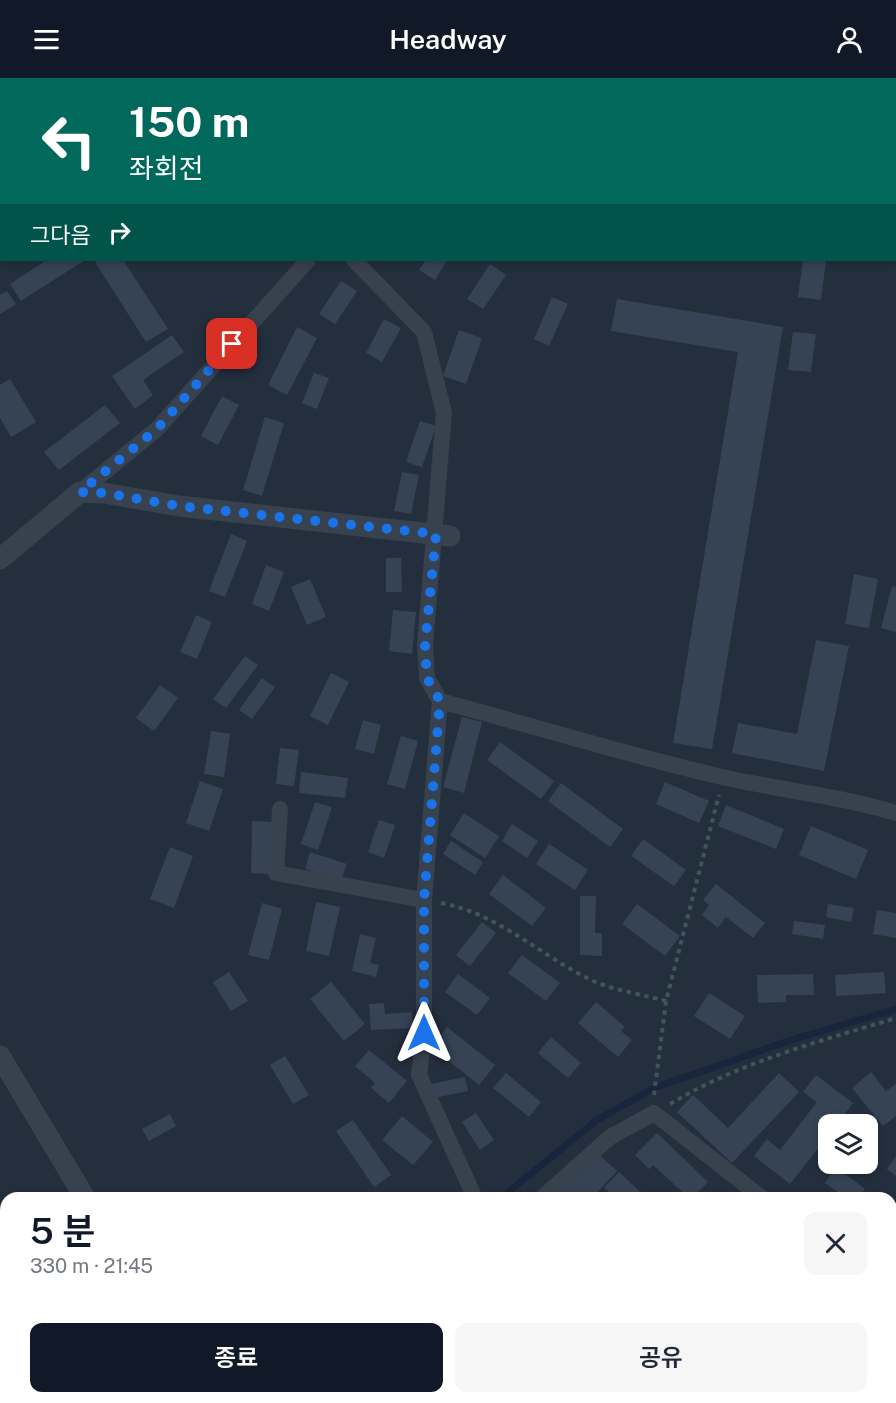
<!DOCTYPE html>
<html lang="ko">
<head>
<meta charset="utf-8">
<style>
	:root { --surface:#fff; --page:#f6f6f7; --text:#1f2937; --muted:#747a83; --accent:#111827 }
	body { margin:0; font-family:"Public Sans","Noto Sans KR",sans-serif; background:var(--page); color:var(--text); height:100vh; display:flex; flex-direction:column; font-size:22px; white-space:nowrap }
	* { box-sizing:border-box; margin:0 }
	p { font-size:20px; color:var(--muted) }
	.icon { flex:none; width:33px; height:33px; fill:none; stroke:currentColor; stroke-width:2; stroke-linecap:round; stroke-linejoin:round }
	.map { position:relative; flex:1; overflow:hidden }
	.sheet { position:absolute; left:0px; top:1114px; width:897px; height:212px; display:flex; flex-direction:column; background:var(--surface); border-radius:18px 18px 0 0; box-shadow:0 3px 9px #0003 }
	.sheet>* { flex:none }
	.hud { position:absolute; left:0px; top:0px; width:897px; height:183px; box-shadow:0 3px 9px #0003; background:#00695c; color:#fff; overflow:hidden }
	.controls { position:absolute; left:818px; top:1036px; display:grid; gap:12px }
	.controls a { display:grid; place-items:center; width:60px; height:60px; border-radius:12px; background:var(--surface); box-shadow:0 3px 9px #0003; font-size:30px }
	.pin { position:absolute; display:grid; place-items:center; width:51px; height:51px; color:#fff; margin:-26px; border-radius:12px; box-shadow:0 3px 9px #0006 }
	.me { position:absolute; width:66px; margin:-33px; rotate:0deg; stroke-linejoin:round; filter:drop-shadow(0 0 4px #0008) }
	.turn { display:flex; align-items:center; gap:21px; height:126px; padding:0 30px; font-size:27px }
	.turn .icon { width:78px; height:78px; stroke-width:2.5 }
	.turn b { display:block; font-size:42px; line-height:51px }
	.then { display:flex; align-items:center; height:57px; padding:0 30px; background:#0003; gap:12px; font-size:22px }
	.round { display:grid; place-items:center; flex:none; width:63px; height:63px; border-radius:12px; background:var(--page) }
	.overview { display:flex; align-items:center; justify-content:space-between; height:102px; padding:0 30px }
	h1 { font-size:36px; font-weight:600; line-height:45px; color:var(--accent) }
	.button { display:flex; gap:12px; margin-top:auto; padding:12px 30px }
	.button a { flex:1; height:69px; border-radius:12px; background:var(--accent); color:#fff; font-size:24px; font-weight:600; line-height:69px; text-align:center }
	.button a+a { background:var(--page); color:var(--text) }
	header { display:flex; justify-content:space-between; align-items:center; height:78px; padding:0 30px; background:var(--accent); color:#fff; font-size:27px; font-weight:600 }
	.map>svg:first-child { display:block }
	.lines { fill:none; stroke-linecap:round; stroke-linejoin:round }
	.stream { stroke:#17263c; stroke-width:7 }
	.building { fill:#364354 }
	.path { stroke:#3f5557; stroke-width:4; stroke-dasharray:4.5 4.5; stroke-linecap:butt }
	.minor { stroke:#38414e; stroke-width:16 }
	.tertiary { stroke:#38414e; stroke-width:21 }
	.route { stroke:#1a73e8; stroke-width:10; stroke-dasharray:0 18 }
</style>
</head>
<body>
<header><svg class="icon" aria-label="menu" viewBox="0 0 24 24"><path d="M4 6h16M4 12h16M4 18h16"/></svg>Headway<svg class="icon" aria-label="person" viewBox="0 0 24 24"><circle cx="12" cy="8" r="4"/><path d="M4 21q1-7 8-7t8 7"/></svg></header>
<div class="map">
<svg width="896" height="1325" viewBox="0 0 896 1325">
	<rect width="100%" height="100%" fill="#242f3e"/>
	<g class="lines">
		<g class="stream">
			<path d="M501 1120 597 1042 654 1010 788 963 896 931"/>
			<path d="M190 1325 198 1320"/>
		</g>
	</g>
	<g class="building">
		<path d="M47 182H85L21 223 10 206Z"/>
		<path d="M99 182H123L168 251 146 264 95 184Z"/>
		<path d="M426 182H447L435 202 419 192Z"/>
		<path d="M803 182H826L821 222 798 219Z"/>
		<path d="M490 186 506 197 483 231 467 221Z"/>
		<path d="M341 203 357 213 335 246 319 236Z"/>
		<path d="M7 213 16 226 0 236V217Z"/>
		<path d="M552 219 568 226 549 268 534 261Z"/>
		<path d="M617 221 783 249 712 671 673 665 738 274 611 253Z"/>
		<path d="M384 241 401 250 382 284 366 275Z"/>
		<path d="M297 249 317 260 287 317 268 307Z"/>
		<path d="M459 252 482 260 466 306 443 298Z"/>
		<path d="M793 254 816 256 811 294 788 292Z"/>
		<path d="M172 257 184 274 143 302 153 317 135 331 112 298Z"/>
		<path d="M314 295 329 300 317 331 302 325Z"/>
		<path d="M10 301 36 344 11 359 0 340V307Z"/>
		<path d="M222 318 239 327 218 367 201 358Z"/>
		<path d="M105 327 120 345 59 392 44 374Z"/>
		<path d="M265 339 284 345 262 418 243 412Z"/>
		<path d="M420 343 436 348 422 389 406 384Z"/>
		<path d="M402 394 419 397 411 436 394 433Z"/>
		<path d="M231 456 247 463 225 519 209 513Z"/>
		<path d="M386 480H401L402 514H386Z"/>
		<path d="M266 487 284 494 269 533 252 526Z"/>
		<path d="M854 496 878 501 869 550 845 546Z"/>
		<path d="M310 501 326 539 307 547 291 509Z"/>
		<path d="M892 508 896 509V554L881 550Z"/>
		<path d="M393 532 416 534 412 576 389 573Z"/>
		<path d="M196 537 212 544 197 581 180 574Z"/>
		<path d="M816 562 849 568 824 693 732 675 738 645 797 656Z"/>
		<path d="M245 578 258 587 226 630 213 621Z"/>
		<path d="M331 595 349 604 328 647 310 638Z"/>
		<path d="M262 600 275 609 252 641 239 632Z"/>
		<path d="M160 607 178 620 154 653 136 640Z"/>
		<path d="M462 639 482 644 464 715 443 709Z"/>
		<path d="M363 642 381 647 374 676 355 671Z"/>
		<path d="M211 653 230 656 224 699 204 696Z"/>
		<path d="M401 658 418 663 405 711 387 706Z"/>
		<path d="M500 664 554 703 541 721 487 682Z"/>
		<path d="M280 670 299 672 294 708 276 706Z"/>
		<path d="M301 694 348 700 345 720 299 715Z"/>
		<path d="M200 703 223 711 209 753 186 745Z"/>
		<path d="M665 704 709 723 699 745 656 726Z"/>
		<path d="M561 705 623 751 610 769 548 723Z"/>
		<path d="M315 724 332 729 318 772 301 766Z"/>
		<path d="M726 727 784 751 776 771 718 748Z"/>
		<path d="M464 735 499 758 485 780 450 757Z"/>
		<path d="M379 742 395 747 384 780 368 774Z"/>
		<path d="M252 743 272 744 271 796 251 795Z"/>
		<path d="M512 746 538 763 527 780 502 763Z"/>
		<path d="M811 748 868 772 856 801 799 777Z"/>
		<path d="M643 761 686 792 674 808 631 778Z"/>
		<path d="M451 763 483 784 475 797 443 776Z"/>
		<path d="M549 766 588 792 575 812 536 786Z"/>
		<path d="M170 769 193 778 174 830 150 821Z"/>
		<path d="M310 774 347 786 341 802 305 791Z"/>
		<path d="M503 797 546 830 532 848 489 816Z"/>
		<path d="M716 806 765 845 753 860 726 839 718 850 702 837 709 827 703 822Z"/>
		<path d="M580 818H596L595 855H602V878L580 877Z"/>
		<path d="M316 824 340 829 329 878 306 873Z"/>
		<path d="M262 825 282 831 269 882 248 877Z"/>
		<path d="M637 826 680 858 665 878 622 846Z"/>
		<path d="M828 826 854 830 851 844 826 839Z"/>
		<path d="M877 832 896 835V860L873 856Z"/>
		<path d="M794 843 825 847 823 861 792 856Z"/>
		<path d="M482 844 496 855 470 888 456 877Z"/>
		<path d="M360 856 376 860 370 885 379 887 376 899 352 893Z"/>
		<path d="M522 877 560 905 546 923 508 895Z"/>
		<path d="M229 894 248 923 231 933 213 904Z"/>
		<path d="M884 894 886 915 836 918 835 897Z"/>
		<path d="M458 896 490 920 477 937 445 914Z"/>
		<path d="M813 896 814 917H786V924L758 925 757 897Z"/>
		<path d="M331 904 365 946 344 963 310 921Z"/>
		<path d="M709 915 745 938 730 961 694 938Z"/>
		<path d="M596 924 625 949 621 953 632 962 618 979 578 945Z"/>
		<path d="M384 925 385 936 412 934 413 950 371 952 369 926Z"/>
		<path d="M447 949 495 987 479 1007 431 969Z"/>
		<path d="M551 959 581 985 568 1000 538 975Z"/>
		<path d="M369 972 407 1003 389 1025 371 1010 375 1005 355 988Z"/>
		<path d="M285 978 309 1017 293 1026 270 987Z"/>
		<path d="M871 994 886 1013 896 1006V1038L883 1048 852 1010Z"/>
		<path d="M506 995 541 1024 529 1039 493 1010Z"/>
		<path d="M779 995 799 1014 732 1085 677 1034 693 1017 728 1050Z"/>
		<path d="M816 997 853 1025 836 1047H828V1058L790 1106 754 1078 767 1061 780 1072 817 1024 803 1014Z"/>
		<path d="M465 999 468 1013 434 1020 431 1006Z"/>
		<path d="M476 1035 494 1062 480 1072 462 1044Z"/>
		<path d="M170 1036 176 1048 149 1063 142 1051Z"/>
		<path d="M402 1038 433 1064 413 1087 382 1062Z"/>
		<path d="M353 1042 391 1097 374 1109 336 1053Z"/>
		<path d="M657 1055 708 1104 692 1120H689L653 1087 649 1091 635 1077Z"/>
		<path d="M597 1075 617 1093 592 1120H555Z"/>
		<path d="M896 1078V1098L887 1091Z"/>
		<path d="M836 1089 865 1111 858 1120H831L837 1113 825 1105Z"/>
		<path d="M619 1094 647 1120H616L604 1110Z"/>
		<path d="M891 1122 896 1125V1142L891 1149Z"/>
		<path d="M896 1238V1289L895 1292 891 1290V1247Z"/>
		<path d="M353 1320H397L392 1325H347Z"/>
		<path d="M638 1320H658L662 1325H635Z"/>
		<path d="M796 1320H825L821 1325H793Z"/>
	</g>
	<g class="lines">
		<g class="path">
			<path d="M441 825C498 836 536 874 587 900 610 912 641 916 666 923"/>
			<path d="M654 1017 666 923 719 717"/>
			<path d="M670 1026C740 984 818 964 896 940"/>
		</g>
		<g class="minor">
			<path d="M389 0V2"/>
			<path d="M786 0 792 2"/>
			<path d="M494 2 496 0"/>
			<path d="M627 2 629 0"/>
			<path d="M896 38V39"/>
			<path d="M354 182 424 254 444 335 425 567 427 600 440 623C534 648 627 677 722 699 780 712 839 718 896 735"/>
			<path d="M80 414 157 351 308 182"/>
			<path d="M440 623 424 822V955L419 997 475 1120"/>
			<path d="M280 731 276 795 424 822"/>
			<path d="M542 1120 610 1059 654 1035 762 1120"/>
			<path d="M891 1212 896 1215"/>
			<path d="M712 1320 719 1325"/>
		</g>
		<g class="tertiary">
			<path d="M0 481 80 414 104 415 179 428 450 458"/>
			<path d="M0 978 85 1120"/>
			<path d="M210 1320 215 1325"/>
			<path d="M237 1325 245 1320"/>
		</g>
	</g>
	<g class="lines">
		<path class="route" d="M232 266 157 351 80 414 104 415 179 428 436 456 425 567 427 600 440 623 424 822V955"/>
	</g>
</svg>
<div class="controls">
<a><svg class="icon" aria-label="layers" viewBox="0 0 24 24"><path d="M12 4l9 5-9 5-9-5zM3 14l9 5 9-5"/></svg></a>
</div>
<div class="pin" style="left:232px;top:266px;background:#d93025"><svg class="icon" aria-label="arrive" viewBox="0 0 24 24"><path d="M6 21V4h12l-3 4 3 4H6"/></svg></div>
<svg class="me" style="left:424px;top:955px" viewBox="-20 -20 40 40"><path d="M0-17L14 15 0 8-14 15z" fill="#1a73e8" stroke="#fff" stroke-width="4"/></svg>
<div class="hud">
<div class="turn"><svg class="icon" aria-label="left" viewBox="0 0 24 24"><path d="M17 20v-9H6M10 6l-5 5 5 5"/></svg><div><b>150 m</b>좌회전</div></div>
<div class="then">그다음<svg class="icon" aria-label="right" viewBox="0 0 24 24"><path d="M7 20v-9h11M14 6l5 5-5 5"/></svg></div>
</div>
<section class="sheet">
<div class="overview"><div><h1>5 분</h1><p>330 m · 21:45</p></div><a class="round"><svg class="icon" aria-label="close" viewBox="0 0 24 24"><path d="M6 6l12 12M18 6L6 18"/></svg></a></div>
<div class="button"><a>종료</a><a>공유</a></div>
</section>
</div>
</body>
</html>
